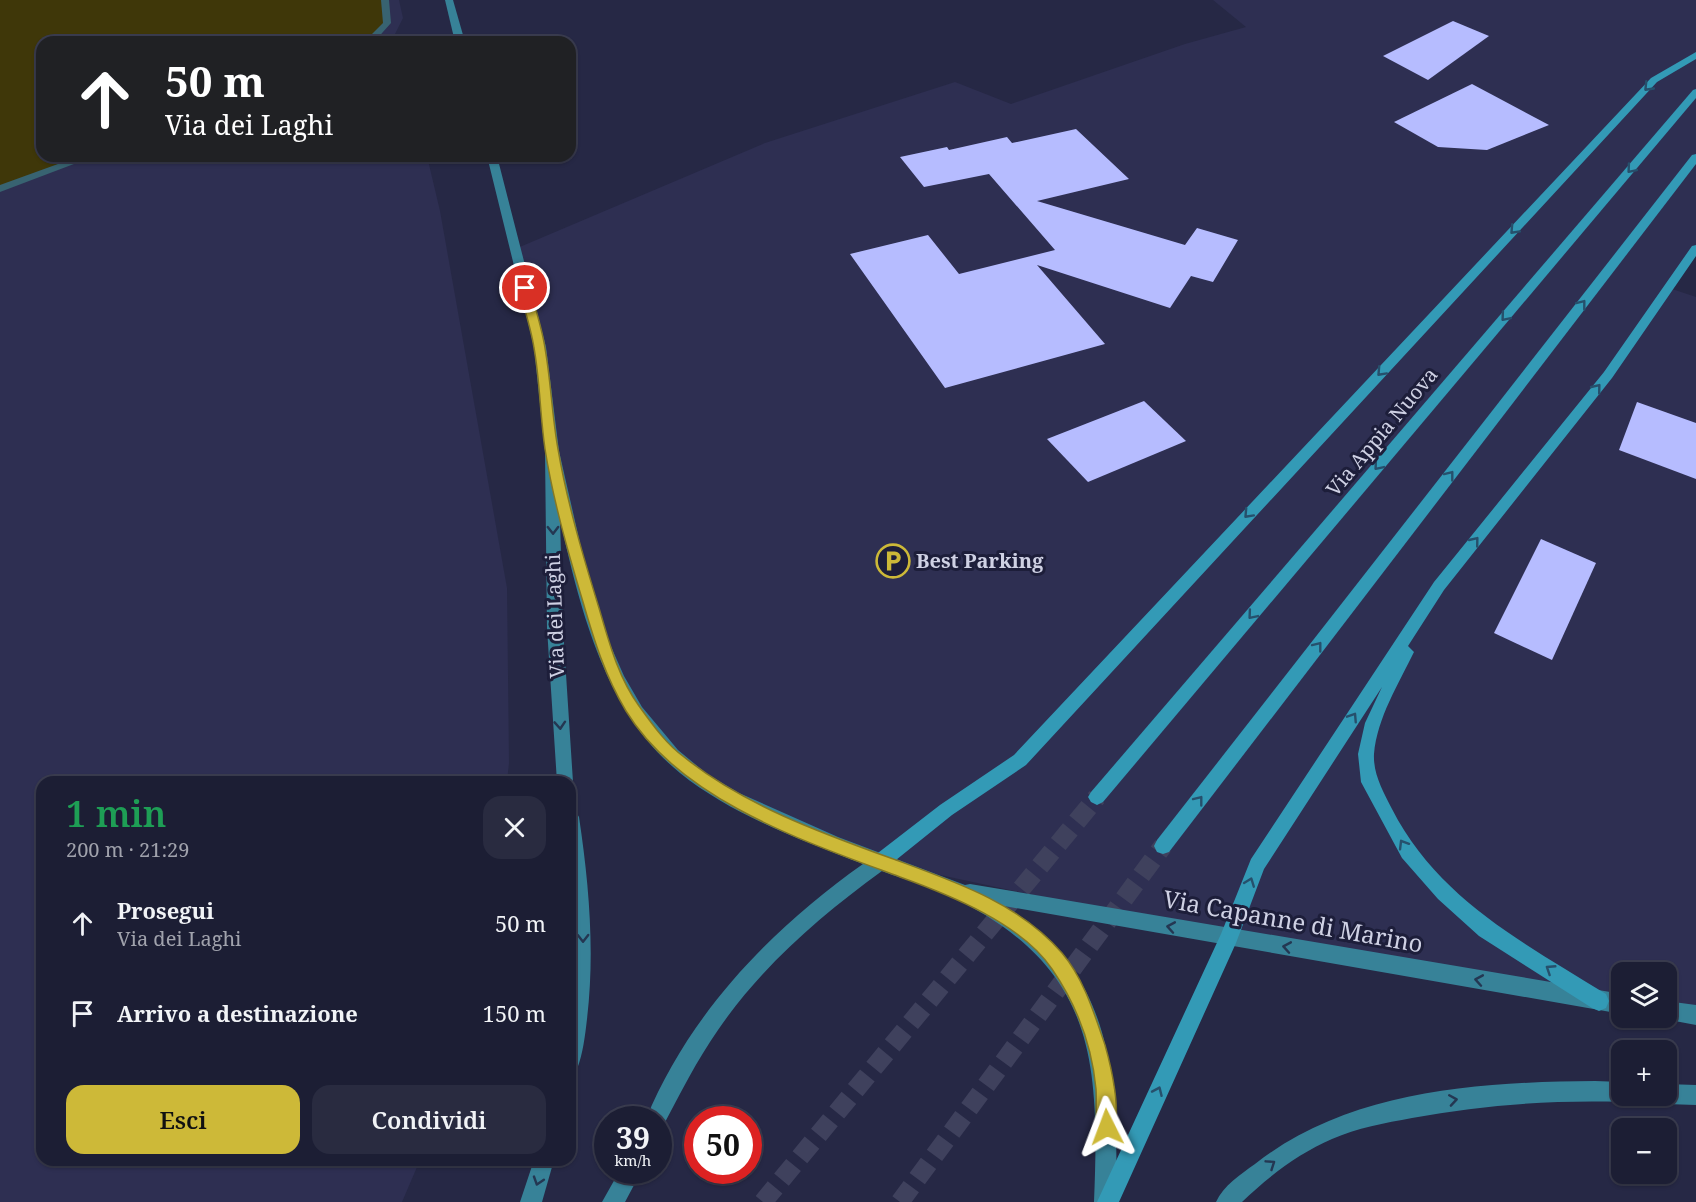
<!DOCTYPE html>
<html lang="it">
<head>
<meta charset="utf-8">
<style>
	:root { --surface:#1c1e34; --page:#292b40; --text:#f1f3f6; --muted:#a0a2ac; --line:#3a3c4f; --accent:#cdb938 }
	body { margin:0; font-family:"Noto Serif",serif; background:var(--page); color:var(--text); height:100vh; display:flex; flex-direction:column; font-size:22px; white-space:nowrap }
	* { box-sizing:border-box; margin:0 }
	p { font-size:20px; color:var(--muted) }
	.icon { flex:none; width:33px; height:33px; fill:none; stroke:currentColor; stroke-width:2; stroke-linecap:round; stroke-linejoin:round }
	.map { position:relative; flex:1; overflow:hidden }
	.sheet { position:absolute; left:36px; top:776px; width:540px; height:390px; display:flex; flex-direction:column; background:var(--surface); border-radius:18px; box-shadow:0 2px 4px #0004,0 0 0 2px var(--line) }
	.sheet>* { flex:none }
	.top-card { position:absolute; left:36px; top:36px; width:540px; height:126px; border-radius:18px; box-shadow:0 2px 4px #0004,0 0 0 2px var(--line); background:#202124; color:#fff; overflow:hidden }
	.fabs { position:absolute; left:1611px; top:962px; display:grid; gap:12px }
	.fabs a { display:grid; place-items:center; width:66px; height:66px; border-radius:12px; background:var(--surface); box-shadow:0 2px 4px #0004,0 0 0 2px var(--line); font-size:30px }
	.speed { position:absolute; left:594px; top:1106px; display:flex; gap:12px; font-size:30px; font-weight:700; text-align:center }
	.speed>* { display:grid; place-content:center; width:78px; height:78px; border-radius:50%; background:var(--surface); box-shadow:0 2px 4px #0004,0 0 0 2px var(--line); line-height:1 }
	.speed small { font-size:15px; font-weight:400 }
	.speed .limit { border:9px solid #d22; background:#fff; color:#111 }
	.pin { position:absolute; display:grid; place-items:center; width:51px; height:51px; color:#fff; margin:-26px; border:3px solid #fff; border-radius:50%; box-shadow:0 2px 6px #0007 }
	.me { position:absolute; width:66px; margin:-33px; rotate:357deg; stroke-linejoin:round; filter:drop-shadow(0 0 4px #0008) }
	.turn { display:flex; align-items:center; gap:21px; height:126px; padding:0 30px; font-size:27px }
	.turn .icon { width:78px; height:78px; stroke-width:2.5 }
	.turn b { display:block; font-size:42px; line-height:51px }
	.round { display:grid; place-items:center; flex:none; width:63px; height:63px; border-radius:18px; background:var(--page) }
	.head { display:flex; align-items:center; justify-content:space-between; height:102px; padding:0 30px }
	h1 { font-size:36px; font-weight:600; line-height:45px; color:#1e9e55 }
	.cta { display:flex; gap:12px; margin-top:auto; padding:12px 30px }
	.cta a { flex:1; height:69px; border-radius:18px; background:var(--accent); color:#111; font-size:24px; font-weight:600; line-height:69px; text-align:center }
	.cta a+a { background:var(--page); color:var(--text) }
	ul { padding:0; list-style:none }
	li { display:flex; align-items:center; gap:18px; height:90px; padding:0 30px }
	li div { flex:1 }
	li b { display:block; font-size:22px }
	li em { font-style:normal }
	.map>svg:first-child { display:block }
	.built { fill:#2e2f52 }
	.green { fill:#3f3709 }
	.building { fill:#b6bcff }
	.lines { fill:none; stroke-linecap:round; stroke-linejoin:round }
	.primary-tunnel { stroke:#3f415d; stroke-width:19; stroke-dasharray:19 10; stroke-linecap:butt }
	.lane { fill:#386371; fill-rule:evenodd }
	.secondary { fill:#378298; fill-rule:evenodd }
	.primary { fill:#339ab6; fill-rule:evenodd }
	.oneway { stroke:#26506c }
	.oneway2 { stroke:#243752 }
	.route { fill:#cdb938; stroke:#857824; stroke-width:1.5 }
	.labels { text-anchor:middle; stroke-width:6; stroke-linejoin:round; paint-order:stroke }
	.street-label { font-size:20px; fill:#cfd1e4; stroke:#1d1e3a }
	.poi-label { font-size:20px; font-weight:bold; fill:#cfd1e4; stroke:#1d1e3a; text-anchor:start }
	.near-street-label { font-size:24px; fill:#cfd1e4; stroke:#1d1e3a }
</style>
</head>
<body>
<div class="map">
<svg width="1696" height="1202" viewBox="0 0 1696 1202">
	<rect width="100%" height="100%" fill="#262845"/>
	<g class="built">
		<path d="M0 0H399L403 18 391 42H42V156H427L440 211 507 588 509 763 507 781 42 782V1160H420L402 1202H0Z"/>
		<path d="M1213 0H1696V248L1669 288 1696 297V1015L1667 1011 1666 972H1622L1621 1004 1229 937 880 862 750 807 645 726 600 641 579 567 540 347 515 249 765 143 955 82 1011 104 1185 44 1246 27Z"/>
	</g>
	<path class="green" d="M0 0H385L387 23 369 42H42V156H90L0 189Z"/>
	<g class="building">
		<path d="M1453 21 1489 36 1428 80 1383 56Z"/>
		<path d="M1472 84 1549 125 1487 150 1438 147 1394 122Z"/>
		<path d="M1076 129 1129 179 1037 201 1185 245 1197 228 1238 240 1213 282 1191 276 1170 308 1037 265 1105 344 945 388 850 254 928 235 959 274 1055 250 989 174 924 187 900 157 947 147 949 150 1007 137 1012 143Z"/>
		<path d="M1144 401 1186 441 1088 482 1047 439Z"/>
		<path d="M1637 402 1696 423V479L1619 450Z"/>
		<path d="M1541 539 1596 563 1552 660 1494 633Z"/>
	</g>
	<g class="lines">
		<g class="primary-tunnel">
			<path d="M763 1202 1097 797"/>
			<path d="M900 1202 1163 846"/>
		</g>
		<g class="lane">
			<path d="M381 0H389L391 23 374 42H364L383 23Z"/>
			<path d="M80 156H95L0 192V185Z"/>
		</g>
		<g class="secondary">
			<path d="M445 0H453L465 42H455Z"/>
			<path d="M487 156H497L546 347 559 451 585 565 609 642 624 676 642 707 678 750 707 774 739 793 838 837 965 885 970 884 1622 994V1014L1004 906C1015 912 1024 920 1034 928 1118 994 1118 1105 1116 1202H1094C1100 1055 1094 964 946 894 926 885 903 879 882 871 820 916 761 967 718 1030 697 1060 680 1094 663 1126L658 1128V1119H646C689 1014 771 929 863 864 801 840 732 815 680 773 605 712 580 609 560 519L563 628 573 782 570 788V782H557L547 628 545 451 534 347Z"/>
			<path d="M570 809 576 812 579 817C589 884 595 951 587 1019 585 1036 583 1054 577 1069L570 1072 572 940Z"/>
			<path d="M1666 1001 1696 1005V1025L1659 1018 1666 1017Z"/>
			<path d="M1595 1081 1622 1082V1095H1631L1629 1099 1622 1102C1551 1100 1482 1105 1412 1118 1385 1123 1357 1128 1332 1139 1299 1153 1268 1177 1242 1202H1216C1223 1186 1241 1174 1255 1164 1349 1090 1479 1082 1595 1081Z"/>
			<path d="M1666 1084 1696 1085V1105L1666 1104 1659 1101 1656 1095H1666Z"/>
			<path d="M534 1160H554L542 1202H520Z"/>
			<path d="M620 1170H642L625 1202H602Z"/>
		</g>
		<g class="primary">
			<path d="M1696 52V59L1657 82 1026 765 952 815 886 868 880 870 874 868 871 862 874 856 940 805 1014 755 1651 78Z"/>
			<path d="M1696 89V98L1103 802 1097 805 1091 802 1088 797 1091 792 1693 90Z"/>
			<path d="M1696 154V164L1169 852 1163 854 1157 852 1154 846 1157 840 1692 155Z"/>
			<path d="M1696 245V256L1612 378 1444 590 1408 646 1414 652C1399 683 1377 718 1374 754 1373 774 1383 791 1392 809 1438 899 1524 943 1606 994L1609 1001 1606 1008 1599 1011 1592 1008 1479 936 1438 899 1402 858 1361 782 1358 754 1365 723 1382 687 1264 869 1236 943 1119 1202H1097L1221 934 1251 859 1434 582 1604 372 1692 246Z"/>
		</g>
	</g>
	<defs><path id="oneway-chevron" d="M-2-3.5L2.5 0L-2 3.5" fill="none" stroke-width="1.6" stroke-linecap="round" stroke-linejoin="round" transform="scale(1.5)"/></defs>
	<g class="oneway">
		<use href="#oneway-chevron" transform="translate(1648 87) rotate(134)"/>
		<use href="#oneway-chevron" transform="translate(1631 169) rotate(130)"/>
		<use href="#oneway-chevron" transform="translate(1514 230) rotate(133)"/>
		<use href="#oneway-chevron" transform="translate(1582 304) rotate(-52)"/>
		<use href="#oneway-chevron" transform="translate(1505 317) rotate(130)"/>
		<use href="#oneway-chevron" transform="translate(1381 372) rotate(133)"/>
		<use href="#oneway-chevron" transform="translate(1597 388) rotate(-51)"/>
		<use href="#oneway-chevron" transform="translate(1378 466) rotate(130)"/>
		<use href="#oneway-chevron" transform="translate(1450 475) rotate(-52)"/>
		<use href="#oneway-chevron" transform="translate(1248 514) rotate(133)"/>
		<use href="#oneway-chevron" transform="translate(1475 541) rotate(-51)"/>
		<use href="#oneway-chevron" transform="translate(1252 615) rotate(130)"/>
		<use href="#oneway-chevron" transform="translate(1318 646) rotate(-52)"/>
		<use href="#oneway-chevron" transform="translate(1353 717) rotate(-57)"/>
		<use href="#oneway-chevron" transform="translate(1199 800) rotate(-52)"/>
		<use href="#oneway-chevron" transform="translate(1403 844) rotate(-121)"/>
		<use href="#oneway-chevron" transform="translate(1250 882) rotate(-69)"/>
		<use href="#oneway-chevron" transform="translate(1550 969) rotate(-147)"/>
		<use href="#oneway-chevron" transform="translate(1158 1091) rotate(-66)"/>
	</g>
	<g class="oneway2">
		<use href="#oneway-chevron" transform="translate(553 530) rotate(89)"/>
		<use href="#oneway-chevron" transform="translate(560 725) rotate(86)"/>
		<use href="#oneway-chevron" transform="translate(1171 927) rotate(-170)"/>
		<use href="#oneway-chevron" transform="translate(583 938) rotate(90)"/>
		<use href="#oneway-chevron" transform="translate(1287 947) rotate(-170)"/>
		<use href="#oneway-chevron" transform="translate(1479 980) rotate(-170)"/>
		<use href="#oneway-chevron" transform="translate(1453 1100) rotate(-9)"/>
		<use href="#oneway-chevron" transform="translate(1271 1164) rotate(-34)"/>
		<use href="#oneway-chevron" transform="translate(538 1181) rotate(108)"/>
	</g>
	<path class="route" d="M525 285 530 288C535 308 542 328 545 348 551 382 552 416 558 449 567 502 583 556 599 608 609 642 618 677 639 706 652 724 666 744 684 757 745 806 824 834 896 860 956 882 1020 904 1062 953 1084 979 1094 1013 1105 1045 1111 1066 1122 1113 1113 1133L1107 1136 1100 1133C1094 1120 1097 1104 1096 1089 1092 1046 1076 1004 1052 969 1022 924 950 895 900 877 806 842 681 801 626 711 605 676 594 640 583 602 568 552 553 500 545 449 540 415 540 381 534 348 531 328 524 308 519 288Z"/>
	<defs>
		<symbol id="parking-ring" viewBox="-11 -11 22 22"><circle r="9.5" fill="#1d1e3a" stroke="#cdb938" stroke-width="1.5"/><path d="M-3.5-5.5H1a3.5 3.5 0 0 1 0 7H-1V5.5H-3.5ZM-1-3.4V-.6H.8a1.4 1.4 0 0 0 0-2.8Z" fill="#cdb938"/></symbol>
	</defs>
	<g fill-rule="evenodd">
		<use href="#parking-ring" x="874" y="542" width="38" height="38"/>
	</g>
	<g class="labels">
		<g class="street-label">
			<text transform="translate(1382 432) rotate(-50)" y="7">Via Appia Nuova</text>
			<text transform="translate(555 616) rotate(-92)" y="7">Via dei Laghi</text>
		</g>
		<g class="poi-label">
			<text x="916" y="568">Best Parking</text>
		</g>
		<g class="near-street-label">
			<text transform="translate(1293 922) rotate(10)" y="8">Via Capanne di Marino</text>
		</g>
	</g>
</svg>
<div class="fabs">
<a><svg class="icon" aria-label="layers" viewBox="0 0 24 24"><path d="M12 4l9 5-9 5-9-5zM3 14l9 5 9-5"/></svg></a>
<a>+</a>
<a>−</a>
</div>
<div class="speed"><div>39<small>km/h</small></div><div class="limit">50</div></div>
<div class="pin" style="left:525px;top:288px;background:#d93025"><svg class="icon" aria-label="arrive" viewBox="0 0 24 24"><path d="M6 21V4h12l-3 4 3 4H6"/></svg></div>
<svg class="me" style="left:1107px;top:1127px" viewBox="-20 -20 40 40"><path d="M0-17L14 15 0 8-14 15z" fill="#cdb938" stroke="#fff" stroke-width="4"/></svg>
<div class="top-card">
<div class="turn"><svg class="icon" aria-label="ahead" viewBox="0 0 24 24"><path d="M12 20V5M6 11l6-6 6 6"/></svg><div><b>50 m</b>Via dei Laghi</div></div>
</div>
<section class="sheet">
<div class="head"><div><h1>1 min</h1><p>200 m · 21:29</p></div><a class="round"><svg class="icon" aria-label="close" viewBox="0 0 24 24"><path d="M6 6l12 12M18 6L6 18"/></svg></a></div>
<ul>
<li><svg class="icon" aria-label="ahead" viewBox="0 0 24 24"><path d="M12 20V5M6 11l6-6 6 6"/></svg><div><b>Prosegui</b><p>Via dei Laghi</p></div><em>50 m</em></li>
<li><svg class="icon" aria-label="arrive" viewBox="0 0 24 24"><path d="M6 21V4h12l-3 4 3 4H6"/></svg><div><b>Arrivo a destinazione</b></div><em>150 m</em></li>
</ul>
<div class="cta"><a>Esci</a><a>Condividi</a></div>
</section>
</div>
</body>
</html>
